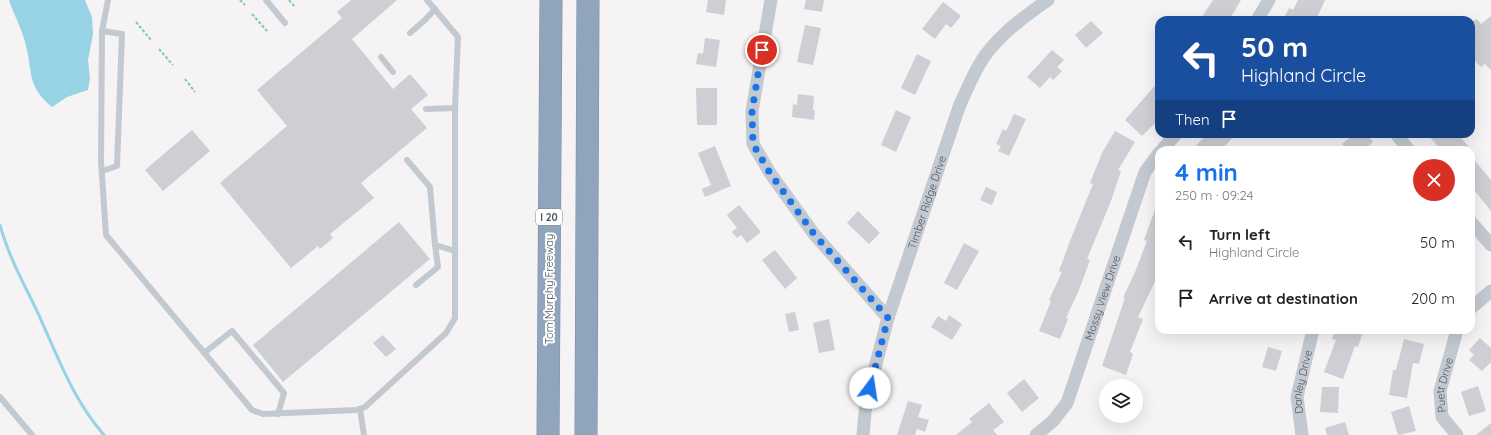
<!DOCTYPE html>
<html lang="en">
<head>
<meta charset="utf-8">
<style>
	:root { --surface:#fff; --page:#f2f2f2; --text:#222; --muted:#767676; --accent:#1a73e8 }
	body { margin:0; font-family:Quicksand,sans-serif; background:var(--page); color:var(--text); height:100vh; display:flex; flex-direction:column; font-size:15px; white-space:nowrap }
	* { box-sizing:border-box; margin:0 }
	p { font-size:13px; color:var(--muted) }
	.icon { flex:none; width:22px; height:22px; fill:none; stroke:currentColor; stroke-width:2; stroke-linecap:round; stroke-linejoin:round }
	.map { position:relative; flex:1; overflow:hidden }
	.drawer { position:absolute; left:1155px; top:146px; width:320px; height:188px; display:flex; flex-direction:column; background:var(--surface); border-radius:12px; box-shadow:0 4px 16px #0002 }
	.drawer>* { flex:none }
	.top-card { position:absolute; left:1155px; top:16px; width:320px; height:122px; border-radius:12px; box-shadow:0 4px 16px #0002; background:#1a4fa0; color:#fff; overflow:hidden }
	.controls { position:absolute; left:1099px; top:379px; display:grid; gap:8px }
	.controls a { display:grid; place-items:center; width:44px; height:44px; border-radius:50%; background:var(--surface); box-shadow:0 4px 16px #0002; font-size:20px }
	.pin { position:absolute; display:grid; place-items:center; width:34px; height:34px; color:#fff; margin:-17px; border:2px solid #fff; border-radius:50%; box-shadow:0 1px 4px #0007 }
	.me { position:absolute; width:44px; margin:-22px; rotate:14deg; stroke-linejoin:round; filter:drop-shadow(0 0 3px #0008) }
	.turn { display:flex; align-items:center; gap:14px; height:84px; padding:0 20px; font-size:18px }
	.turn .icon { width:52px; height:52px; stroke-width:2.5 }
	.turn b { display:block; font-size:28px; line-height:34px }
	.then { display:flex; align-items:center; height:38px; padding:0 20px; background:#0003; gap:8px; font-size:15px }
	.round { display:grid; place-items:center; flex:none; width:42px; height:42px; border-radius:21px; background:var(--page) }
	.summary { display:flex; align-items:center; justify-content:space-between; height:68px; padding:0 20px }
	h1 { font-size:24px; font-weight:800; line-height:30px; color:var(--accent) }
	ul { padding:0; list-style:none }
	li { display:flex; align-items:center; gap:12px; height:56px; padding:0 20px }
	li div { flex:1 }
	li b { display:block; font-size:15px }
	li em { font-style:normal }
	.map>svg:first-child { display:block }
	.water { fill:#98d2e5 }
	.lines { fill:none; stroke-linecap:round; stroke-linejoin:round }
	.stream { stroke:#98d2e5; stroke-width:3 }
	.building { fill:#cdcfd4 }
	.motorway-casing { stroke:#7b8fa8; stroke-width:23 }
	.path { stroke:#82c8a8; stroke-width:2; stroke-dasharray:3 2; stroke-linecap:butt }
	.service { stroke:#c2c9d0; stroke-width:6 }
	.minor { stroke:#c2c9d0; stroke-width:13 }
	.motorway { stroke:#90a4bc; stroke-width:22 }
	.route { stroke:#1a73e8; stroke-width:7; stroke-dasharray:0 12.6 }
	.labels { text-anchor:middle; stroke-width:4; stroke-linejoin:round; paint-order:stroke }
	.shield { fill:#fff; stroke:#82888f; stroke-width:1 }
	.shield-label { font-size:10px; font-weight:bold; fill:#4c555f }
	.street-label { font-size:11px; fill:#4c555f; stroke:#fff }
</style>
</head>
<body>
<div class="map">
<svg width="1491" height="435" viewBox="0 0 1491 435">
	<rect width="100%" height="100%" fill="#f5f3f3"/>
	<path class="water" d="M9 0H85L92 17 93 34 88 60 90 78 88 90 67 97 52 107C27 86 33 74 26 46 23 31 14 15 9 0Z"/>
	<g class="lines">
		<path class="stream" d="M0 225C8 255 23 282 36 309 57 354 71 397 104 435"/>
	</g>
	<g class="building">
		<path d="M351 0H397L352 39 393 89 410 74 428 95 411 109 427 128 361 183 374 198 330 234 333 238 320 249 318 246 291 268 220 183 287 126 257 90 342 18 337 12Z"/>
		<path d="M708 0H726L724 15 706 12Z"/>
		<path d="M806 0H824L822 12 804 9Z"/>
		<path d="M1213 0H1241L1229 20H1200Z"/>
		<path d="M1298 0H1325L1316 20H1283L1289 8 1293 10Z"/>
		<path d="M943 2 961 16 951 28 946 24 935 39 922 29Z"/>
		<path d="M1491 16V70L1485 64 1481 67 1471 56 1476 52 1471 46V22L1477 19 1481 24Z"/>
		<path d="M1091 21 1103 33 1086 48 1075 35Z"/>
		<path d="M805 25 821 28 813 65 797 62Z"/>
		<path d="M705 38 720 40 716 67 696 64 698 53 703 54Z"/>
		<path d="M1052 50 1064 60 1057 67 1062 71 1053 80 1050 77 1040 88 1027 77Z"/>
		<path d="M917 54 931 61 915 95 901 88Z"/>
		<path d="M1159 81V119L1142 136 1125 120Z"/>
		<path d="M696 88H717V125H697Z"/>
		<path d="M798 94 814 96 813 110H815L814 120 792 117 793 104 797 105Z"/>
		<path d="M896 110 911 117 896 152 881 145Z"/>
		<path d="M1014 114 1026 119 1009 156 998 151 1001 146 996 144 1003 129 1006 131Z"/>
		<path d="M192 130 210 151 163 191 145 170Z"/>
		<path d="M1115 131 1135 142 1118 170 1121 171 1111 201 1087 259 1090 260 1079 290 1066 318 1068 319 1060 339 1039 331 1051 301 1049 300 1062 272 1059 271 1070 241 1093 184 1090 183 1102 153Z"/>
		<path d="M1207 134H1236L1221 150H1192Z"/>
		<path d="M1354 134H1367L1373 142 1364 150H1347L1342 144Z"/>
		<path d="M1427 134H1458L1468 146 1464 150H1441Z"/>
		<path d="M715 146 731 186 705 197 702 189 711 185 698 153Z"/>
		<path d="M1471 156 1491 180V211L1475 191 1471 194Z"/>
		<path d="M986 187 997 192 992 205 980 200Z"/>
		<path d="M1158 201 1159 273 1138 317 1143 319 1130 352 1133 354 1126 375 1102 366 1125 298H1123L1135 272 1147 241 1144 240Z"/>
		<path d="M739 205 761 232 747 243 741 235 737 238 732 232 737 228 727 215Z"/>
		<path d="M858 211 880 233 869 244 847 223Z"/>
		<path d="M399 222 430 259 283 382 253 345Z"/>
		<path d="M964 243 979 251 957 290 944 283Z"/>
		<path d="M775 250 797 278 785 289 762 260Z"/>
		<path d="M795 312 799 330 789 332 785 314Z"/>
		<path d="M949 315 962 324 952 340 931 327 938 316 946 321Z"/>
		<path d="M829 319 835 350 819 353 813 323Z"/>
		<path d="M1335 330H1356L1363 332 1358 347 1355 346 1343 379 1324 372 1336 340 1332 339Z"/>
		<path d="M383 335 396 349 386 357 373 343Z"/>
		<path d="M1480 338 1491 348V362L1482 371 1469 360 1474 355 1469 350Z"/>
		<path d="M1404 339 1424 344 1419 364 1413 363 1407 398 1389 395 1393 370H1396Z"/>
		<path d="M1268 347 1282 351 1276 371 1262 367Z"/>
		<path d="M1024 379 1039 398 1022 412 1007 393Z"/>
		<path d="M1478 386 1486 411 1469 416 1461 392Z"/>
		<path d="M1322 387H1339L1338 413 1320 412Z"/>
		<path d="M908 401 922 405 918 417 929 420 925 432 917 429 915 435H897Z"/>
		<path d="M989 403 1004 422 993 430 997 435H956L972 422 969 419Z"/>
		<path d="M1409 406 1416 431 1398 435 1391 412Z"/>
		<path d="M1345 422 1349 435H1327L1325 428Z"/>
		<path d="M1491 423V435H1476Z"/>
	</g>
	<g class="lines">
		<defs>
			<g id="motorway">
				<path d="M548 435 551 0"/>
				<path d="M586 435 588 0"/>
			</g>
		</defs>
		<use href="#motorway" class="motorway-casing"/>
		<g class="path">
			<path d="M240 0 245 5"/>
			<path d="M289 0 295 7"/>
			<path d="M252 14 267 31"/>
			<path d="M136 22 151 40"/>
			<path d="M159 49 173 65"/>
			<path d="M185 79 195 92"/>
		</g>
		<g class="service">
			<path d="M108 0 102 31 101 161 106 235 252 410 263 414 356 410 365 407 446 333 455 318V108L458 37 427 0"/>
			<path d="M266 0 285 23"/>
			<path d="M410 33 425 20 435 9"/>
			<path d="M381 57 393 72"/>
			<path d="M426 109 455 108"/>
			<path d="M407 160 430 187 435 245 455 251"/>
			<path d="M102 171 117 166 122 34 102 31"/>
			<path d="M416 285 438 267 435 245"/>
			<path d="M204 353 232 331 284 393 278 414"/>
			<path d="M0 397 32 435"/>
			<path d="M360 409 364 435"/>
		</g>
		<g class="minor">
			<path d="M771 0 752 111 753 144 770 173 814 234 888 318"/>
			<path d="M1257 20 1269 0"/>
			<path d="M1396 134 1409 150"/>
			<path d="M1162 150 1176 134"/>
			<path d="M1471 222 1491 245"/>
			<path d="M1471 308 1491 291"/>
			<path id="s1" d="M863 435 866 402 888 318 959 107C968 87 977 64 991 48 1007 29 1028 14 1048 0"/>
			<path id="s2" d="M1036 435 1053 421 1067 403 1145 172 1159 153"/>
			<path id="s3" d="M1302 435 1297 397 1313 330"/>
			<path id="s4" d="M1457 435 1442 417 1440 391 1457 330"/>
		</g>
		<use href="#motorway" class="motorway"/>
	</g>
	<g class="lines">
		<path class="route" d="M762 50 752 111 753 144 770 173 814 234 888 318 870 388"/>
	</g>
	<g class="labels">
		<rect class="shield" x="536" y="209" width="26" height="16" rx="3"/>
		<g class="shield-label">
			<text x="549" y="221">I 20</text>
		</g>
		<g class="street-label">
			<text dy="4" stroke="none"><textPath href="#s1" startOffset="242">Timber Ridge Drive</textPath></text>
			<text transform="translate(549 289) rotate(-90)" y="4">Tom Murphy Freeway</text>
			<text dy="4" stroke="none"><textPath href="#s2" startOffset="156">Mossy View Drive</textPath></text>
			<text dy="4" stroke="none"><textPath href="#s3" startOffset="54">Danley Drive</textPath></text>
			<text dy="4" stroke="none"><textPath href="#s4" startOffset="56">Puett Drive</textPath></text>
		</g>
	</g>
</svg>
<div class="controls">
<a><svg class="icon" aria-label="layers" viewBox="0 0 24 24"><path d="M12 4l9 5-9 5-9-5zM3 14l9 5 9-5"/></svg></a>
</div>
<div class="pin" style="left:762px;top:50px;background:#d93025"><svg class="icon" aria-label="arrive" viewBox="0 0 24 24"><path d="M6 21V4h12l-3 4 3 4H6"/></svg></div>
<svg class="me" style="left:870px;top:388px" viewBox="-20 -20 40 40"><circle r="19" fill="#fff"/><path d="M0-13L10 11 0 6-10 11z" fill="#1a73e8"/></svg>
<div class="top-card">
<div class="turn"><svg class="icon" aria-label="left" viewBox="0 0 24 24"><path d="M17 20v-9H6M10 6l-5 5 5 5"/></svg><div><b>50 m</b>Highland Circle</div></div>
<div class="then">Then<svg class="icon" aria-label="arrive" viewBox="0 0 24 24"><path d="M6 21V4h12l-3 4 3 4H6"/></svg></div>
</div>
<section class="drawer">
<div class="summary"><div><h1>4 min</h1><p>250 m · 09:24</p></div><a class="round" style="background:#d93025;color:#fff"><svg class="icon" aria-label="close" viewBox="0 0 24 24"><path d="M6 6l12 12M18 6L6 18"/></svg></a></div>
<ul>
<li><svg class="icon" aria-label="left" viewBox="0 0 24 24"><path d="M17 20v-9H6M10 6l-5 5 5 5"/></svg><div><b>Turn left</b><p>Highland Circle</p></div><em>50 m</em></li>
<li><svg class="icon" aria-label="arrive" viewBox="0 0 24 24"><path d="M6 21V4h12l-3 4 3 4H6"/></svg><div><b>Arrive at destination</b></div><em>200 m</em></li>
</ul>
</section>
</div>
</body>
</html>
